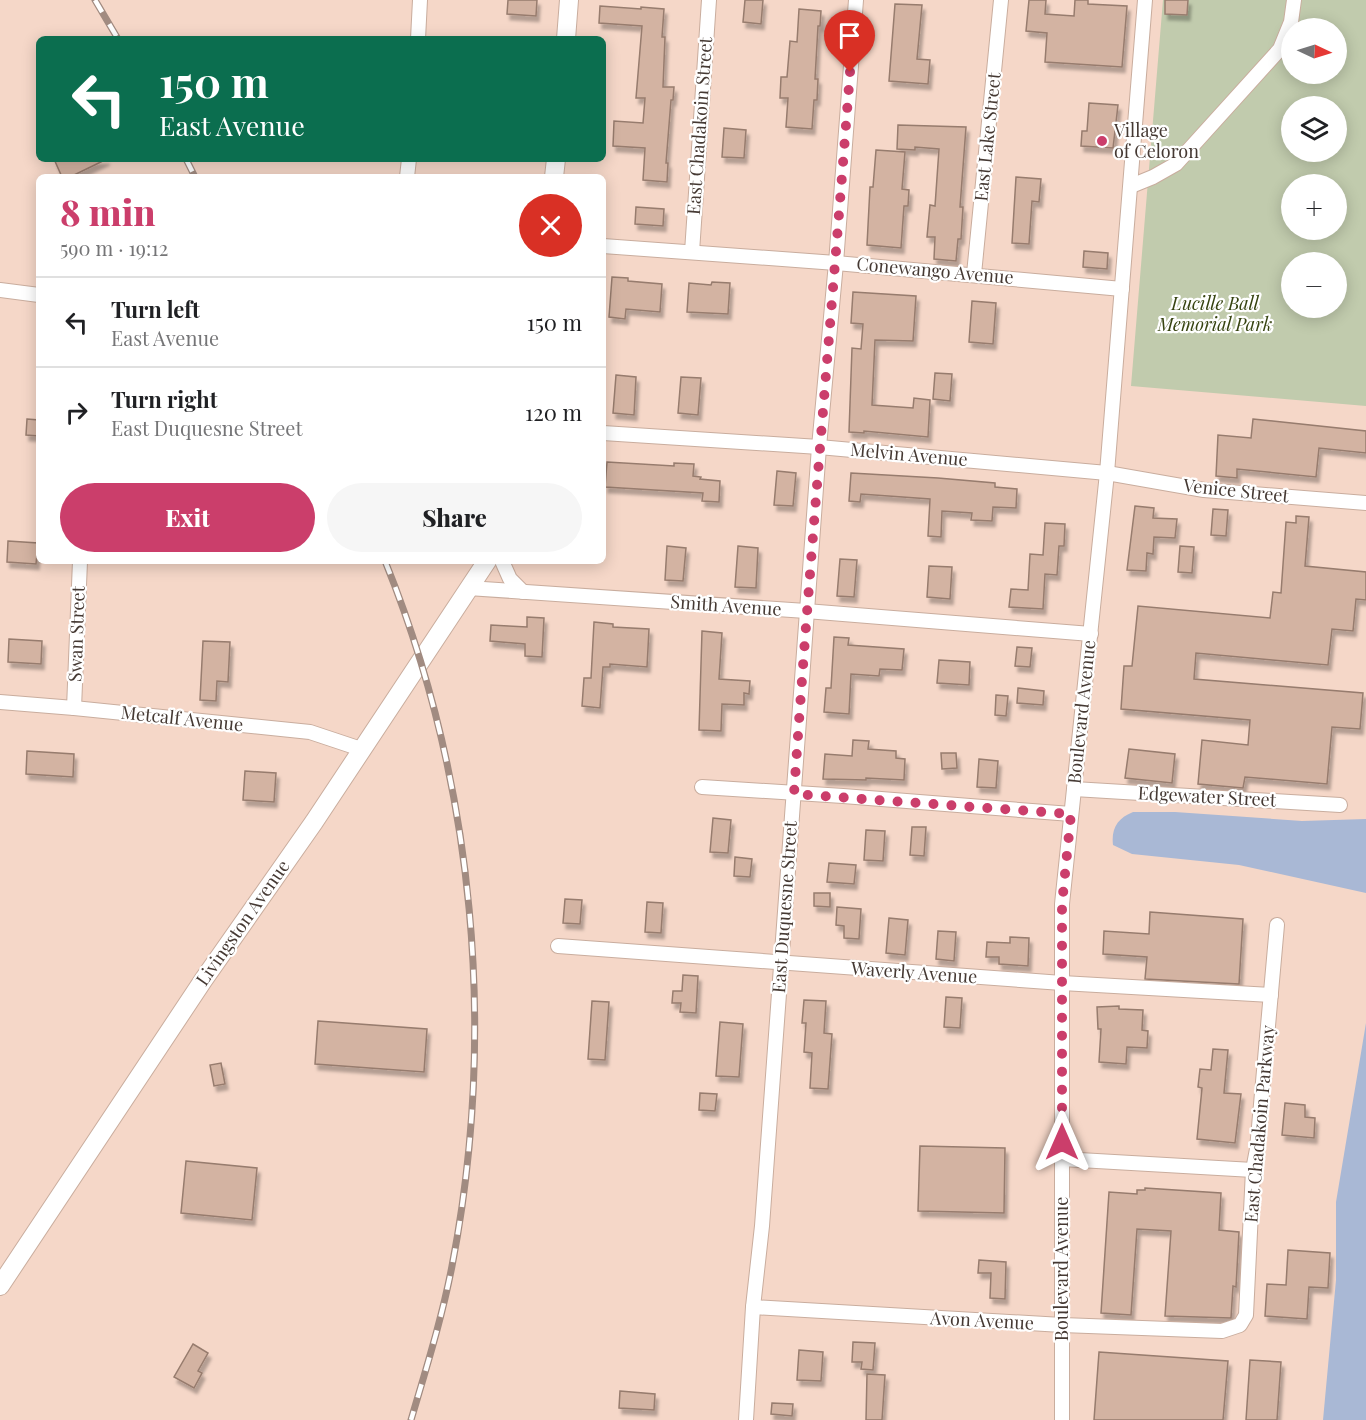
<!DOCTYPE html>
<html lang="en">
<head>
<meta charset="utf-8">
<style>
	:root { --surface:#fff; --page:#f6f6f6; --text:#202124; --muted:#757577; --line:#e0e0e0; --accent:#cb3e6b }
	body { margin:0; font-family:"Playfair Display",serif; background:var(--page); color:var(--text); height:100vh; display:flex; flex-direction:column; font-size:22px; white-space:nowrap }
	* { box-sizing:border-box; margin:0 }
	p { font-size:20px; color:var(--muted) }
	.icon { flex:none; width:33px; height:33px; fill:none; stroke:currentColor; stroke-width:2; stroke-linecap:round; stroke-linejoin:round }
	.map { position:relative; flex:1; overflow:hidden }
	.drawer { position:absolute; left:36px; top:174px; width:570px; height:390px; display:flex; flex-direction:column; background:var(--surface); border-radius:9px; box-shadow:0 3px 15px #0003 }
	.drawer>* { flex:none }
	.top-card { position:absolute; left:36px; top:36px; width:570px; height:126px; border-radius:9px; box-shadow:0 3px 15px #0003; background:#0b6e4f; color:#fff; overflow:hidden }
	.needle { width:39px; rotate:94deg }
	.fabs { position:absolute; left:1281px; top:18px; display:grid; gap:12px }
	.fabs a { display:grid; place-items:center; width:66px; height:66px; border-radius:50%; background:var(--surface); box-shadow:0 3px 15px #0003; font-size:30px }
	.pin { position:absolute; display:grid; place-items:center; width:51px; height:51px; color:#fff; margin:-62px -26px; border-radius:50% 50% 50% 0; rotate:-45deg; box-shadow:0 0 6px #0007 }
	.pin .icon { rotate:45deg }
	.me { position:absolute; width:66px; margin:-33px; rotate:0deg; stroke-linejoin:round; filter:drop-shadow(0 0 4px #0008) }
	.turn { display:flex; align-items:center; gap:21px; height:126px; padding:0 24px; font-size:27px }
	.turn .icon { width:78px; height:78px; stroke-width:2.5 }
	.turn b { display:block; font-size:42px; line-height:51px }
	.round { display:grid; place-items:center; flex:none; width:63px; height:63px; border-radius:32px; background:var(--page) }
	.head { display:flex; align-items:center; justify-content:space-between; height:102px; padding:0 24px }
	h1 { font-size:36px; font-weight:800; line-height:45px; color:var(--accent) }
	.primary-button { display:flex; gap:12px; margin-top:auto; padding:12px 24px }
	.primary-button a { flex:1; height:69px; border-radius:36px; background:var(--accent); color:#fff; font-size:24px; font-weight:800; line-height:69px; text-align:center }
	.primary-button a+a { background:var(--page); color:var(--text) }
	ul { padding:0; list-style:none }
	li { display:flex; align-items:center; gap:18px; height:90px; padding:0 24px; border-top:2px solid var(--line) }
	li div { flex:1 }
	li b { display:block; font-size:22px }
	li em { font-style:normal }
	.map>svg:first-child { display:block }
	.green { fill:#c1cbad; fill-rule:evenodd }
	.water { fill:#a9b8d5 }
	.building { fill:#d3b3a2; stroke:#977c6e; stroke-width:1.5; filter:url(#shadow) }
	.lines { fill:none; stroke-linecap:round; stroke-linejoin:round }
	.minor-casing { stroke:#c9ad9e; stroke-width:16 }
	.tertiary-casing { stroke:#c9ad9e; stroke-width:20 }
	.minor { stroke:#fff; stroke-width:14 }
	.tertiary { stroke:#fff; stroke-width:18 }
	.rail-casing { stroke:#a18b81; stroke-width:7 }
	.rail { stroke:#fff; stroke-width:4.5; stroke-dasharray:14; stroke-linecap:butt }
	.route { stroke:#cb3e6b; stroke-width:10; stroke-dasharray:0 18 }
	.poi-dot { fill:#cb3e6b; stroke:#fff; stroke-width:2 }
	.labels { text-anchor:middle; stroke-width:4.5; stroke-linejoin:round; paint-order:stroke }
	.street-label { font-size:18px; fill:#453933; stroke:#fff }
	.poi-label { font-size:18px; fill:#453933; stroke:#fff; text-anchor:start }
	.park-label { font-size:18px; font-style:italic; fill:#364310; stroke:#fff }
</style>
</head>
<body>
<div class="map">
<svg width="1366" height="1420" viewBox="0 0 1366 1420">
	<defs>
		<filter id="shadow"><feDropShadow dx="3" dy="5.5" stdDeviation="1.5" flood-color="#0004"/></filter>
	</defs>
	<rect width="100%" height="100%" fill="#f5d7c8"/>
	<path class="green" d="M1163 0H1366V406L1131 386ZM1292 28H1336V74H1292ZM1292 106H1336V152H1292ZM1292 184H1336V230H1292ZM1292 262H1336V308H1292Z"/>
	<g class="water">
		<path d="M1133 812H1175L1302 821 1366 819V893L1239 865 1132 854 1113 845C1111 828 1118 818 1133 812Z"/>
		<path d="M1366 1023V1420H1323L1336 1280V1202Z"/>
	</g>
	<g class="building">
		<path d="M508 0H537L536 16 507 14Z"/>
		<path d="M745 0H763L761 24 743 22Z"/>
		<path d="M1029 0H1046L1045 14 1074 16 1075 0H1088V4L1127 6 1122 67 1045 62 1047 33 1026 31Z"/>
		<path d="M1165 0H1188L1187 15 1165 14Z"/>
		<path d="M895 4 922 5 917 59 930 60 928 84 889 81Z"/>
		<path d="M600 6 641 9V7L664 9 662 37H665L663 87H674L673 100H671L666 163H668L667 182 643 180 645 148 613 146 614 121 643 123 645 98H636L642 26 599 23Z"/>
		<path d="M799 9 821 11 820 26H818L815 79H818L817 100H814L812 129 786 127 788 98H780L781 77H787L790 41 797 42Z"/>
		<path d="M1089 103 1118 105 1113 148 1081 146 1082 131H1087Z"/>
		<path d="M898 125 966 127 960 207H963L961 239H958L956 261 934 259 935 237H927L930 205 935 206 939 149 915 147V150L897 149Z"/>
		<path d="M724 128 746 130 744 158 722 157Z"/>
		<path d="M876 150 905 152 902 189 909 190 908 206H904L901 248 867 245 870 187H873Z"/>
		<path d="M54 159H107L70 177H62Z"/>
		<path d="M1016 177 1041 179 1039 202 1032 201 1029 244 1012 243Z"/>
		<path d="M636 207 664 209 663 226 635 224Z"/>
		<path d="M1084 251 1108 253 1107 269 1083 267Z"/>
		<path d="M612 277 628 278V281L662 284 660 312 626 309 625 319 609 317Z"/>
		<path d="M712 282 730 283 728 314 687 312 689 283 711 285Z"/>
		<path d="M853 292 916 296 913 341 875 340 872 405 913 408 914 398 930 400 928 437 864 431V433L849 432 852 348 861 349 863 324 851 323Z"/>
		<path d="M972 301 996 303 993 344 969 342Z"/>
		<path d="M935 373 952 374 950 401 933 399Z"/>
		<path d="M616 375 636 377 634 415 613 413Z"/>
		<path d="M681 377 701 378 698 415 678 413Z"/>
		<path d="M27 419 39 420V436L26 435Z"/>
		<path d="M1253 419 1366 431V453L1319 448 1316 477 1237 469V478L1216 476 1218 435 1251 438Z"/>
		<path d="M607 462 674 466V463L694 464 693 476 701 477 700 479 720 481 719 502 702 501 703 493 605 487Z"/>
		<path d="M777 471 796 473 793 506 774 505Z"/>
		<path d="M851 473 938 478 995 483V487L1017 489 1016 508 993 507 992 521 971 520 972 513 942 511 941 537 928 536 930 499 861 494 860 502 849 501Z"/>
		<path d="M1135 506 1154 508 1153 518 1177 519 1175 538 1154 537 1153 554 1147 553 1146 571 1127 570Z"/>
		<path d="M1213 509 1228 510 1226 536 1211 535Z"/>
		<path d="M1296 516 1309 517 1305 566 1366 572V600L1356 599 1353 631 1332 629 1328 665 1196 653 1194 679 1363 693 1360 729 1332 727 1327 784 1245 777 1243 788 1198 784 1202 740 1248 745 1250 720 1121 709 1124 666H1132L1138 606 1270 618 1273 592 1281 593 1286 522 1296 523Z"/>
		<path d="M1045 523 1065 524 1064 546H1059L1057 575 1045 574 1043 609 1009 607 1011 589 1028 590 1030 554 1043 555Z"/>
		<path d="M8 541 38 543 36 564 7 562Z"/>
		<path d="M667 546 686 548 683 581 665 580Z"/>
		<path d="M738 546 758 548 756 588 735 587Z"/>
		<path d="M1180 546 1194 547 1192 573 1178 572Z"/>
		<path d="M840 559 857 560 854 597 837 596Z"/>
		<path d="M929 566 952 567 950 599 927 597Z"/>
		<path d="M527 617 544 618 542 657 525 656V644L490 641 491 625 527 627Z"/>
		<path d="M594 622 613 624V627L649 629 647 667 610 664V667H603L600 708 582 706 584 678H591Z"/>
		<path d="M702 631 722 633 719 679 750 681 749 694 744 693V705L722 704 721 731 699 730Z"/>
		<path d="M834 637 849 638 848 645 904 649 902 670 880 669 879 676 851 674 849 714 824 712 826 688H831Z"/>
		<path d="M9 639 42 641 41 664 8 662Z"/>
		<path d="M203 641 230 642 228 682 217 681 216 701 200 700Z"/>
		<path d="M1017 647 1032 648 1030 667 1015 666Z"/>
		<path d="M939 660 970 662 969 685 937 683Z"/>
		<path d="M1018 688 1044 691 1043 705 1017 703Z"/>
		<path d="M996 695 1008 696 1006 716 995 715Z"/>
		<path d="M853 740 869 741 868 749 896 751V758L905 759 904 780 866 778V780L823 779 825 754 852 756Z"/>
		<path d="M1129 749 1175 754 1172 783 1125 778Z"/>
		<path d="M27 751 74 754 73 777 26 774Z"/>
		<path d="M941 753H956L957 768 942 769Z"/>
		<path d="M979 759 998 761 996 788 977 787Z"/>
		<path d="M245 771 276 773 274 802 243 800Z"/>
		<path d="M713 818 731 820 728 853 710 852Z"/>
		<path d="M912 827H926L924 856 910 855Z"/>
		<path d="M866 830 885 831 883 861 864 860Z"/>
		<path d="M735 857 752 859 750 877 734 876Z"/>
		<path d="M829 863 856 865 854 884 827 882Z"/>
		<path d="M814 893H830V907L814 906Z"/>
		<path d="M565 899 582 900 580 924 563 923Z"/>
		<path d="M647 902 663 903 661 933 645 932Z"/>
		<path d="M837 907 861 909 859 939 844 938V926L836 925Z"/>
		<path d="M1150 912 1243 919 1239 984 1145 979 1147 957 1103 954 1104 931 1149 934Z"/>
		<path d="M889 918 908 920 905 955 886 953Z"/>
		<path d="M938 931 956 932 954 961 936 959Z"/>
		<path d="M1010 937 1029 938 1028 966 999 964V957H986L987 942 1010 943Z"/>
		<path d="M683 975 698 976 696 1013 680 1012 681 1003H672L673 991H682Z"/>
		<path d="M946 997 962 998 960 1028 944 1027Z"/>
		<path d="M804 1000 826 1001 824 1033 832 1034 828 1089 810 1088 812 1053 804 1052 806 1023H802Z"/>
		<path d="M592 1001 609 1002 605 1060 588 1059Z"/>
		<path d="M1119 1006V1009L1143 1010 1142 1030 1148 1031 1147 1048 1127 1047 1126 1064 1099 1062 1101 1029H1098L1097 1007Z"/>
		<path d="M318 1021 427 1029 424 1072 315 1064Z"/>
		<path d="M720 1022 743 1024 739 1077 716 1076Z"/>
		<path d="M1213 1049 1228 1050 1224 1093 1241 1094 1235 1143 1197 1139 1202 1088 1198 1087 1200 1069 1211 1070Z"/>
		<path d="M221 1063 225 1084 214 1086 210 1065Z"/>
		<path d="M700 1093 717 1094 715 1111 699 1110Z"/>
		<path d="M1285 1103 1305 1105V1117L1315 1118 1314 1138 1282 1135Z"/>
		<path d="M920 1146 1005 1148 1004 1213 918 1211Z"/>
		<path d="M186 1161 257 1168 252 1220 181 1213Z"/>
		<path d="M1145 1188 1221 1193 1219 1230 1239 1232 1236 1287 1233 1286 1231 1318 1165 1316 1171 1231 1137 1229 1131 1315 1101 1313 1109 1192 1137 1194V1190H1145Z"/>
		<path d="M1288 1250 1330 1253 1328 1288 1309 1287 1307 1319 1265 1316 1267 1284 1286 1285Z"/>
		<path d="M979 1260 1006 1262 1005 1299 990 1298 991 1273H978Z"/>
		<path d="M853 1342 875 1343 873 1370 861 1369 862 1362H852Z"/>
		<path d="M193 1344 208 1353 198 1371 202 1373 194 1388 174 1377Z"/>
		<path d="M799 1350 823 1352 821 1381 797 1380Z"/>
		<path d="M1099 1352 1228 1361 1223 1420H1094Z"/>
		<path d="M1250 1360 1281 1362 1277 1420H1246Z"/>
		<path d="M867 1374 885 1375 882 1420H866Z"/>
		<path d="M620 1391 655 1394 654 1410 619 1408Z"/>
		<path d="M772 1403 793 1404 792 1416 771 1414Z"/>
	</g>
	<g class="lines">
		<defs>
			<g id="minor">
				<path d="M418 39 420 0"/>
				<path d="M407 177 409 159"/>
				<path d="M1131 186 1153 177 1176 164 1280 49 1291 22 1294 0"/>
				<path d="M603 246 836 263 1122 289"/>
				<path d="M692 252 709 0"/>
				<path d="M974 274 1001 0"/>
				<path d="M0 290 39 295"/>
				<path d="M603 433 819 447 1107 473 1204 490 1366 503"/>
				<path d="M502 561 510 579 523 592"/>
				<path d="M468 588 806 611 1091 634"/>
				<path d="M0 702 74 708 310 732 361 749"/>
				<path d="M74 708 80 561"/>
				<path d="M702 787 843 796 1071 814"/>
				<path d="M1074 789 1340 805"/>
				<path d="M558 946 1062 983 1271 995"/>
				<path d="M1062 1159 1253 1170"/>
				<path d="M753 1307 1062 1325 1222 1331 1240 1325 1246 1315 1253 1170 1257 1149 1277 925"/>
				<path d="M746 1420 753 1307 762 1226 819 447 836 263 856 0"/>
				<path d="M1062 1420V904L1107 473 1145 0"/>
			</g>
			<g id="tertiary">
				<path d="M566 39 569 0"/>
				<path d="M554 177 556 159"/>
				<path d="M0 1286 204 979 314 822 487 561"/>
			</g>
		</defs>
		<use href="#minor" class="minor-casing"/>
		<use href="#tertiary" class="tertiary-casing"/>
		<use href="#minor" class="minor"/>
		<use href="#tertiary" class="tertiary"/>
		<defs>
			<g id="rail">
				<path d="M95 0 118 39"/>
				<path d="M186 159 195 177"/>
				<path d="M385 561C475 783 497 1032 452 1266 442 1318 426 1369 411 1420"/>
			</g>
		</defs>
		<use href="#rail" class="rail-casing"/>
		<use href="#rail" class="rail"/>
	</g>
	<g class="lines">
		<path class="route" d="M850 72C832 312 810 553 794 794L1071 814 1062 904V1142"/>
	</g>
	<circle class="poi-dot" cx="1102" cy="141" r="6"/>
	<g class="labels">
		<g class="street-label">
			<text transform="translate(700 126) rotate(-86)" y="6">East Chadakoin Street</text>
			<text transform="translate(988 137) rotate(-84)" y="6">East Lake Street</text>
			<text transform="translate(935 271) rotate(5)" y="6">Conewango Avenue</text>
			<text transform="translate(909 455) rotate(5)" y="6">Melvin Avenue</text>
			<text transform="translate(1236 491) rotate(6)" y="6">Venice Street</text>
			<text transform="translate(726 606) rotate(4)" y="6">Smith Avenue</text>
			<text transform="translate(77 634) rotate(-88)" y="6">Swan Street</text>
			<text transform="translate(1082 712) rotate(-84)" y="6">Boulevard Avenue</text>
			<text transform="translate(182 719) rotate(6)" y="6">Metcalf Avenue</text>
			<text transform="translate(1207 797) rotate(3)" y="6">Edgewater Street</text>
			<text transform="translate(785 907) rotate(-86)" y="6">East Duquesne Street</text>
			<text transform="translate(243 923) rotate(-55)" y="6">Livingston Avenue</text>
			<text transform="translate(914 973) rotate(4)" y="6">Waverly Avenue</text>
			<text transform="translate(1260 1124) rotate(-85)" y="6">East Chadakoin Parkway</text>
			<text transform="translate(1062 1269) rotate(-90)" y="6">Boulevard Avenue</text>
			<text transform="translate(982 1321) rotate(3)" y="6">Avon Avenue</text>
		</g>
		<g class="poi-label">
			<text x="1114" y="137">Village<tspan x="1114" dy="21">of Celoron</tspan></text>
		</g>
		<g class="park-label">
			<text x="1215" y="310">Lucille Ball<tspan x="1215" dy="21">Memorial Park</tspan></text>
		</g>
	</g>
</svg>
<div class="fabs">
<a><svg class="needle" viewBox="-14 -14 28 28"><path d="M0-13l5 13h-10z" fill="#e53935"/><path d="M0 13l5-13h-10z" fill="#757577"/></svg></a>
<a><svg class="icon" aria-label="layers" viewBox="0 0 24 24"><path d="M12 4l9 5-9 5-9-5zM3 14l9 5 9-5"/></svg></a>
<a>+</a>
<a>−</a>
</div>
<div class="pin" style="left:850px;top:72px;background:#d93025"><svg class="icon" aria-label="arrive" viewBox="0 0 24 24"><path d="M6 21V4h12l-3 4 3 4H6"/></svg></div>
<svg class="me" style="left:1062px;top:1142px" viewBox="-20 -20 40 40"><path d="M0-17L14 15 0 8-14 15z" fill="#cb3e6b" stroke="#fff" stroke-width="4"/></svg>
<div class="top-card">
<div class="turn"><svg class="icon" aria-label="left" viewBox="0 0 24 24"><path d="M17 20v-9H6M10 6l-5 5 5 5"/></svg><div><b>150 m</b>East Avenue</div></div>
</div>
<section class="drawer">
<div class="head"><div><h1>8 min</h1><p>590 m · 19:12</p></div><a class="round" style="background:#d93025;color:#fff"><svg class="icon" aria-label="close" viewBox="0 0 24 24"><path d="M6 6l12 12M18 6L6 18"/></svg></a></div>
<ul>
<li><svg class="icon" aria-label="left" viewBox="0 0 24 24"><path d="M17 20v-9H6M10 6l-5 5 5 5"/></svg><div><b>Turn left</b><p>East Avenue</p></div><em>150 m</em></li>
<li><svg class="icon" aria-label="right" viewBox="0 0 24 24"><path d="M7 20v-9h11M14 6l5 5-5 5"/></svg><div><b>Turn right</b><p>East Duquesne Street</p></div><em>120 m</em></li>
</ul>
<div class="primary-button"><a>Exit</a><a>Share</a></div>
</section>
</div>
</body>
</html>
